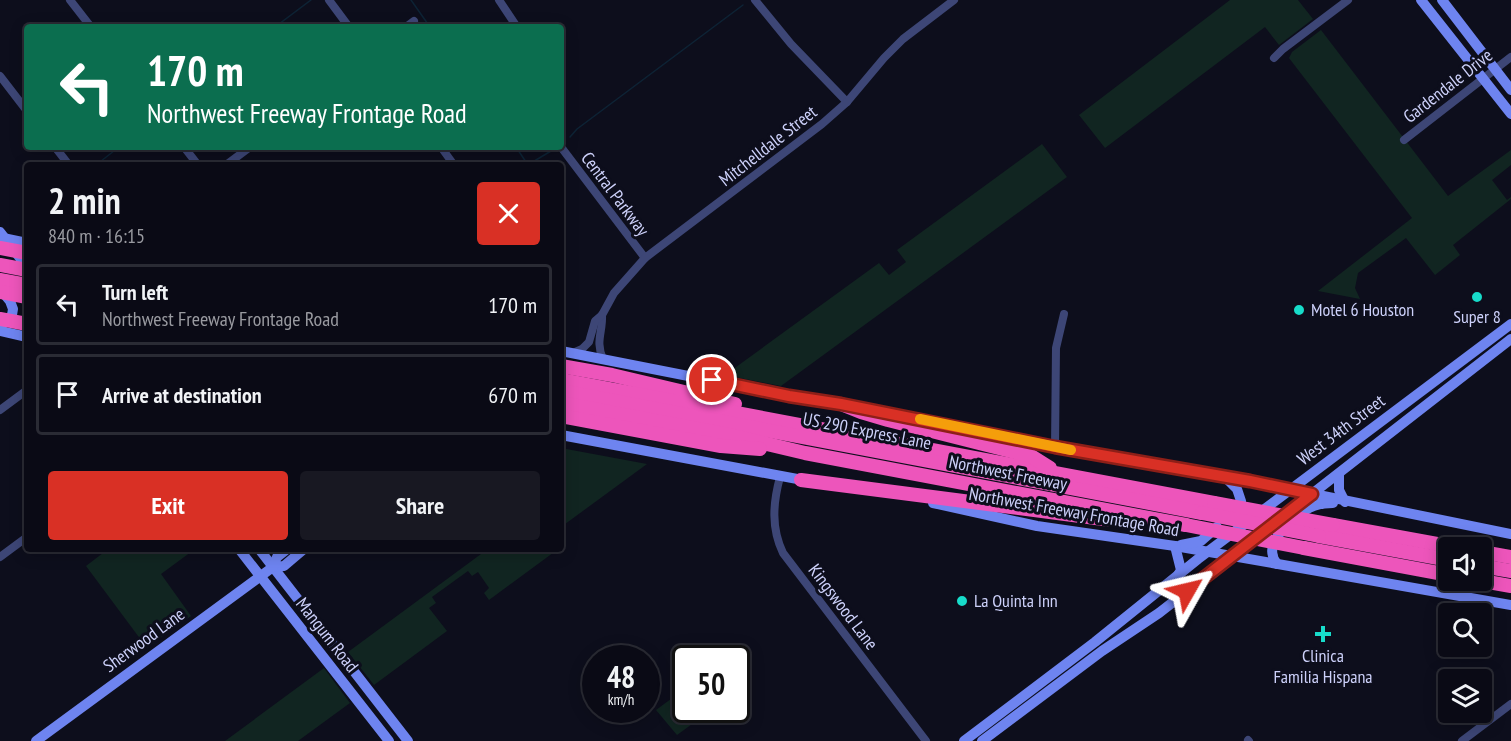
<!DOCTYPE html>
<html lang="en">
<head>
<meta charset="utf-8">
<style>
	:root { --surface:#0a0a15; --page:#181822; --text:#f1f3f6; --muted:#999aa0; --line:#2a2b34; --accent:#d93025 }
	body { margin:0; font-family:"PT Sans Narrow",sans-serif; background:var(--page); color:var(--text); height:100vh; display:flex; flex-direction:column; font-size:22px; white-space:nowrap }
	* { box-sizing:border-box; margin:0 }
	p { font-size:20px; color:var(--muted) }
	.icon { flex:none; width:33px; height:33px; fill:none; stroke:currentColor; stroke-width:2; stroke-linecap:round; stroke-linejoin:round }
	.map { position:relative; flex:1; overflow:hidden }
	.panel { position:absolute; left:24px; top:162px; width:540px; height:390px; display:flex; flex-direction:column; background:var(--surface); border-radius:6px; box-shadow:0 3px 15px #0003,0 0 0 2px var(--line) }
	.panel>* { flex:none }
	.top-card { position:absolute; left:24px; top:24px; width:540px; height:126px; border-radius:6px; box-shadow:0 3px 15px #0003,0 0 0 2px var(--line); background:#0b6e4f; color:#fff; overflow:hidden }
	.controls { position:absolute; left:1438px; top:537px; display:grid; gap:12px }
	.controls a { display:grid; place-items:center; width:54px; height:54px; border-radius:6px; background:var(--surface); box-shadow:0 3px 15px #0003,0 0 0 2px var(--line); font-size:30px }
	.speed { position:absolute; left:582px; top:645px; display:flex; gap:12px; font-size:30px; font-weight:700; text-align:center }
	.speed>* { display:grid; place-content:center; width:78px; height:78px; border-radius:50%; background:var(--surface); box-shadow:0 3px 15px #0003,0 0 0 2px var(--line); line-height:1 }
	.speed small { font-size:15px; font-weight:400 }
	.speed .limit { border:3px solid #111; border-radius:9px; background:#fff; color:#111 }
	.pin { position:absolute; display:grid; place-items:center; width:51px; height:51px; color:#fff; margin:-26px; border:3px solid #fff; border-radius:50%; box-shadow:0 2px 6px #0007 }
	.me { position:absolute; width:66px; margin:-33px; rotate:53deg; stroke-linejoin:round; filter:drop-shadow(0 0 4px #0008) }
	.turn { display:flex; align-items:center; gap:21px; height:126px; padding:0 24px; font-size:27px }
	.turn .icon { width:78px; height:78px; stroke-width:2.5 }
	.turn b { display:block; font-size:42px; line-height:51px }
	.round { display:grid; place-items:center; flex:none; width:63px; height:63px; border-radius:6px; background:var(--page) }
	.head { display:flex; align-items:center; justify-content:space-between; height:102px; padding:0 24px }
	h1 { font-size:36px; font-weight:600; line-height:45px }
	.button { display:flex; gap:12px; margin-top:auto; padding:12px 24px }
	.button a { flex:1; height:69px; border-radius:6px; background:var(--accent); color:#fff; font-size:24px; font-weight:600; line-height:69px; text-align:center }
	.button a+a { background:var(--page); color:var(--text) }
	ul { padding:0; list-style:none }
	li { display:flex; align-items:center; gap:18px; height:81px; margin:0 12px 9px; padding:0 12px; border:3px solid var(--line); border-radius:6px }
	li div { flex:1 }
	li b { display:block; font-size:22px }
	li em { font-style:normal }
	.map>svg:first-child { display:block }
	.green { fill:#112521 }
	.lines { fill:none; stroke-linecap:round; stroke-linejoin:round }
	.stream { stroke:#0d2335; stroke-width:1.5 }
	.street { stroke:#3d4676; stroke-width:8 }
	.secondary { stroke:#6e84f0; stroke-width:10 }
	.highway { stroke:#ed55bb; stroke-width:14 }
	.highway-bridge { stroke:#ed55bb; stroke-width:14 }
	.route-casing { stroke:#8d1f18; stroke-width:15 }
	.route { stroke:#d93025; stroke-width:10 }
	.slow { stroke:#f59e0b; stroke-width:10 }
	.poi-dot { fill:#17dcca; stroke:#0d0e1c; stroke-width:2 }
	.labels { text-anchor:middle; stroke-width:6; stroke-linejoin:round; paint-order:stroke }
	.street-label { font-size:18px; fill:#cdd1fa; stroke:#0d0e1c }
	.poi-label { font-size:18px; fill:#cdd1fa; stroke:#0d0e1c; text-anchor:start }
</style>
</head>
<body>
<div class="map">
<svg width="1511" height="741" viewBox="0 0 1511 741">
	<rect width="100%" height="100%" fill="#0d0e1c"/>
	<g class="green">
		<path d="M1230 0H1298L1313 19 1279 45 1265 27 1105 148 1079 115Z"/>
		<path d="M1321 30 1448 196 1511 150V165L1492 180 1507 200 1511 197V199L1453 245 1460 255 1435 275 1406 238 1358 273 1355 288 1360 299 1318 291 1412 218 1289 58 1292 52Z"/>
		<path d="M1042 144 1067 177 781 386 725 375 879 263 889 275 906 262 897 250Z"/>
		<path d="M561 448 647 464 561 527Z"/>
		<path d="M100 549H195L161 574 191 616 147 648 86 566 103 553Z"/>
		<path d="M477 549 557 550 489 600 484 593 489 588 478 572 472 576 468 571 432 597 436 603 429 608 447 631 374 685 348 652 481 554Z"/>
		<path d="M324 668 350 703 298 741H225Z"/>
		<path d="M679 693 685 701 686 710H692L699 719 677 735 656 710Z"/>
	</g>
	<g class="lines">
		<g class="stream">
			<path d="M411 0 430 27"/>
			<path d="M275 27 311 0"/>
			<path d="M570 137 577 129 743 5"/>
			<path d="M516 147 526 162 531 163 551 151"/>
			<path d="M96 165 119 147"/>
		</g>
		<g class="street">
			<path d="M70 0 91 27"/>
			<path d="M329 0 349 27"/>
			<path d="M499 0 517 27"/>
			<path d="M755 0 791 44 847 102"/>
			<path d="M406 27 414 21"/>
			<path d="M1274 58 1283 49 1348 0"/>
			<path d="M0 76 27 111"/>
			<path d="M1404 140 1511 57"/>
			<path d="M55 147 69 165"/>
			<path d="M184 147 198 165"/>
			<path d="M441 147 454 165"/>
			<path d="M561 147 645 258"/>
			<path d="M226 165 250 147"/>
			<path d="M602 315C603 332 595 341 603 359"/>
			<path d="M573 353 582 349 589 342 595 321 602 315 614 293 645 258 822 124 847 102 884 58 903 39 954 0"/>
			<path d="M0 410 27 390"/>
			<path d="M1055 447 1056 348 1064 314"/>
			<path d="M780 477C773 503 771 528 783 553L926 741"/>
			<path d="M0 557 27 537"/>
			<path d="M1248 740 1249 741"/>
			<path d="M1462 741 1511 704"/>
		</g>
		<g class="secondary">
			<path d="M1421 0 1511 114"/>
			<path d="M1442 0 1511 90"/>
			<path d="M0 232 27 267"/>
			<path d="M3 238 27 243"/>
			<path d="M0 327 12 315 13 309 10 301 0 289"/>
			<path d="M0 331 27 337"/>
			<path d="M561 351 790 396 848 405"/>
			<path d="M872 410 1155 466 1250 481 1511 534"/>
			<path d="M561 435 808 481"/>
			<path d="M1339 474V490L1345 502"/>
			<path d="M1226 478 1237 489 1241 501 1233 513"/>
			<path d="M933 503 1037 526 1175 546 1511 605"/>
			<path d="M1181 545 1201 541 1217 527"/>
			<path d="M1175 546 1181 570 1178 575"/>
			<path d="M239 549 389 741"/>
			<path d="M259 549 408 741"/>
			<path d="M1277 564C1276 562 1273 559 1273 556 1267 539 1296 515 1309 508 1317 504 1325 503 1333 503"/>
			<path d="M273 567 284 566 304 549"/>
			<path d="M36 741 273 567 277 557 287 549"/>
			<path d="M964 741 1095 642 1198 559 1511 324"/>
			<path d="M982 741 1102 651 1159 613 1511 339"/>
		</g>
		<g class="highway">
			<path d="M0 265 27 270"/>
			<path d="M561 366 612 375 735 404"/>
			<path d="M561 380 1214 503"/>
			<path d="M561 391 1202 513"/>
			<path d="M561 403 734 436 805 453 1186 525"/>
			<path d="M841 404 861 412 888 420 1031 456 1050 468"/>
			<path d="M561 416 721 446 760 449"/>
			<path d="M801 480 1111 520 1117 519"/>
			<path d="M1333 525 1459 548"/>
			<path d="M1319 536 1449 560"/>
			<path d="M1304 548 1449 575"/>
			<path d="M1482 552 1511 557"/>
			<path d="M1482 566 1511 571"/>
			<path d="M1477 580 1511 586"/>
		</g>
		<g class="highway-bridge">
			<path d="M0 248 27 253"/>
			<path d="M0 280 27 285"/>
			<path d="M0 292 27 297"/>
			<path d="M0 319 27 324"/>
			<path d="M1214 503 1333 525"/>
			<path d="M1202 513 1319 536"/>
			<path d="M1186 525 1304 548"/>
		</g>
	</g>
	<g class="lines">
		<defs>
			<path id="route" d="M712 380 789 396 841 404 1055 447 1250 481 1312 494 1187 591"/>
		</defs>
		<use href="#route" class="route-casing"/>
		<use href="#route" class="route"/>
		<path class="slow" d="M920 419 1071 450"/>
	</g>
	<g class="poi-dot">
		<circle cx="1477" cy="297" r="6"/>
		<circle cx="1299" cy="310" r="6"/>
		<circle cx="962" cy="601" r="6"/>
		<path d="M1320 625h6v6h6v6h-6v6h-6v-6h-6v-6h6z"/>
	</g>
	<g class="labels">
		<g class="street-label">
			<text transform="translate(1448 86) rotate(-38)" y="6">Gardendale Drive</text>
			<text transform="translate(768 146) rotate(-38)" y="6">Mitchelldale Street</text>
			<text transform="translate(615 194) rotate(53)" y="6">Central Parkway</text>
			<text transform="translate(1341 430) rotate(-37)" y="6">West 34th Street</text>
			<text transform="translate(867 431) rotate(11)" y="6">US 290 Express Lane</text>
			<text transform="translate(1008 473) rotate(11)" y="6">Northwest Freeway</text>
			<text transform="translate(1074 512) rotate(10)" y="6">Northwest Freeway Frontage Road</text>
			<text transform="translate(843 607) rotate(53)" y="6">Kingswood Lane</text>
			<text transform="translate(327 635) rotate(52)" y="6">Mangum Road</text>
			<text transform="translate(144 640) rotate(-36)" y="6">Sherwood Lane</text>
		</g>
		<g class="poi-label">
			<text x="1311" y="316">Motel 6 Houston</text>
			<text x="1477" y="323" text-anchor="middle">Super 8</text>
			<text x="974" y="607">La Quinta Inn</text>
			<text x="1323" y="662" text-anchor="middle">Clinica<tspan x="1323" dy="21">Familia Hispana</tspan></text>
		</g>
	</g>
</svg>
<div class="controls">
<a><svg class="icon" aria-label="sound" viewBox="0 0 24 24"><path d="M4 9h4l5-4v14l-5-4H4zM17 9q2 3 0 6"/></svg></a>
<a><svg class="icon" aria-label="search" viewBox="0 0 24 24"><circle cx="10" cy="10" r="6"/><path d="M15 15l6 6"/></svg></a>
<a><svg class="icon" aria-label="layers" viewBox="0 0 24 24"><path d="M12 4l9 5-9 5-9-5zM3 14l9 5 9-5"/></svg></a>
</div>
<div class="speed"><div>48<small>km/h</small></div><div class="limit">50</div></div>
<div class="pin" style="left:712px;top:380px;background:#d93025"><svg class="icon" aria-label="arrive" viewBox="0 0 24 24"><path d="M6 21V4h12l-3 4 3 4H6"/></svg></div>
<svg class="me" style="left:1187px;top:591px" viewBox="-20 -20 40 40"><path d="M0-17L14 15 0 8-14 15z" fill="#d93025" stroke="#fff" stroke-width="4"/></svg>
<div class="top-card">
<div class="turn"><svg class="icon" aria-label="left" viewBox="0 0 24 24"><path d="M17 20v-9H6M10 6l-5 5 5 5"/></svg><div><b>170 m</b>Northwest Freeway Frontage Road</div></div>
</div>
<section class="panel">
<div class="head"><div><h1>2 min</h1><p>840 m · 16:15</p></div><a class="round" style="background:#d93025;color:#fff"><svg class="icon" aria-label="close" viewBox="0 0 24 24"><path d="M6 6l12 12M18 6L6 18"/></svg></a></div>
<ul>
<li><svg class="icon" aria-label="left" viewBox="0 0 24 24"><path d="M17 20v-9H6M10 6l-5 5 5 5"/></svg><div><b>Turn left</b><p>Northwest Freeway Frontage Road</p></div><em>170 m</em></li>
<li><svg class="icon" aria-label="arrive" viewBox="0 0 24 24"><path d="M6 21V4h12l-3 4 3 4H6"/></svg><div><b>Arrive at destination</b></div><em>670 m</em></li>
</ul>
<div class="button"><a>Exit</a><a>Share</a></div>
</section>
</div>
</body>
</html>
